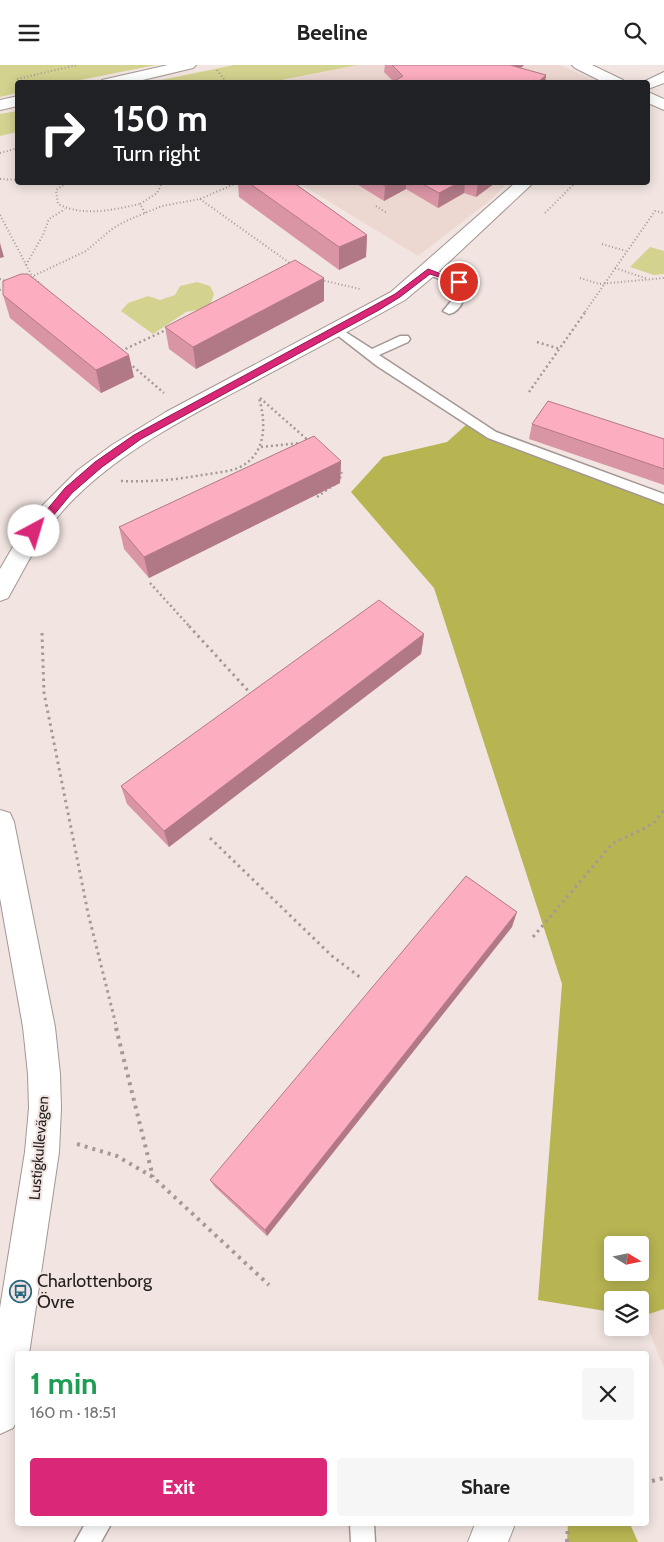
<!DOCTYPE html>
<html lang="en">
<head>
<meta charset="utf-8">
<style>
	:root { --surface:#fff; --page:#f6f6f6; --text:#222; --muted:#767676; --accent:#db2777 }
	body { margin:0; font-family:Cabin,sans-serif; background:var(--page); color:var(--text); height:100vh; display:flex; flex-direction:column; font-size:19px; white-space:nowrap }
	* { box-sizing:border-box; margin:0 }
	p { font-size:16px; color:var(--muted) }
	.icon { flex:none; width:28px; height:28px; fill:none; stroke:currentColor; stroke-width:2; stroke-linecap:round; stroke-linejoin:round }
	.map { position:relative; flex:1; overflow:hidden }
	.sheet { position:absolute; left:15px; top:1286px; width:634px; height:175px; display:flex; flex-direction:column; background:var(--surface); border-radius:5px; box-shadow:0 2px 12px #0003 }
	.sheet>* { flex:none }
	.top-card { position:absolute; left:15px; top:15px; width:635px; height:105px; border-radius:5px; box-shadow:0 2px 12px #0003; background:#202124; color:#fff; overflow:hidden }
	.needle { width:32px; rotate:100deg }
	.tools { position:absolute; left:604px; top:1171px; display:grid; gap:10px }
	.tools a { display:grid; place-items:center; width:45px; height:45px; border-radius:5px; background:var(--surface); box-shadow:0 2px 12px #0003; font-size:25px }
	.pin { position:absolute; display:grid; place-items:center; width:42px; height:42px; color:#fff; margin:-21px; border:2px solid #fff; border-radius:50%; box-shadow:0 1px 5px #0007 }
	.me { position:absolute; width:55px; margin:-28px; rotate:39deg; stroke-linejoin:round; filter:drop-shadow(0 0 4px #0008) }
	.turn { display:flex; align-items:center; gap:18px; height:105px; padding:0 15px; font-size:22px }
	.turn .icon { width:65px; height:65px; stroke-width:2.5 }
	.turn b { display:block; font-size:35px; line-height:42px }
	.round { display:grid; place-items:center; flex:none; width:52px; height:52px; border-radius:5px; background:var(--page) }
	.headline { display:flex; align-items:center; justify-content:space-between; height:85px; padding:0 15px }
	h1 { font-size:30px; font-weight:700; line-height:38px; color:#1e9e55 }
	.primary-button { display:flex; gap:10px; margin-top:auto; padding:10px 15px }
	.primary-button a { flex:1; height:58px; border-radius:5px; background:var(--accent); color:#fff; font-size:20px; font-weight:700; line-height:58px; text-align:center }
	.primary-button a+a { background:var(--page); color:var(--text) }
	header { display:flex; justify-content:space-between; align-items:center; height:65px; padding:0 15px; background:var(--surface); font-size:22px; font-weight:700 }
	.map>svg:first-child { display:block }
	.built { fill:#edd7d1 }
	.green { fill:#d3d28f }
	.forest { fill:#b7b452; fill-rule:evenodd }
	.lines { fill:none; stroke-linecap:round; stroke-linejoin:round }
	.lane-casing { stroke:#a39793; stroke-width:3 }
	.street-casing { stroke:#a39793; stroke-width:2 }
	.secondary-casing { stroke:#a39793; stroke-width:2 }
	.path-far3 { stroke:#a39a97; stroke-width:2; stroke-dasharray:1 2.5; stroke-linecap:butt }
	.path-far2 { stroke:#a39a97; stroke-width:2.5; stroke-dasharray:2 3; stroke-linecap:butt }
	.path-far1 { stroke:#a39a97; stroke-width:3; stroke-dasharray:2.5 4; stroke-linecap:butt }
	.path { stroke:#a39a97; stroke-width:4; stroke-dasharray:3 5; stroke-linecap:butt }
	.lane { fill:#fff; fill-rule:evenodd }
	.street { fill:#fff; fill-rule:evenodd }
	.secondary { fill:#fff; fill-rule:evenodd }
	.wall { fill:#da95a5 }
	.shaded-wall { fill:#b17986 }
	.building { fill:#fdadc0; stroke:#b17986 }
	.route { fill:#db2777; stroke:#8e194d }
	.labels { text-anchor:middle; stroke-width:4; stroke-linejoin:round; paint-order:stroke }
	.street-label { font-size:15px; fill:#231f1d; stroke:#f2e5e1 }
	.near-poi-label { font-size:18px; fill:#231f1d; stroke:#f2e5e1; text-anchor:start }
</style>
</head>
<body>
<header><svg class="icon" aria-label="menu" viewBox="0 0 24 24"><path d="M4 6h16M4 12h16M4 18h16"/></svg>Beeline<svg class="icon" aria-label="search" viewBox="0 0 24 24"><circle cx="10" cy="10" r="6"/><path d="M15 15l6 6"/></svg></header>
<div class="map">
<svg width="664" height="1477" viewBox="0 0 664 1477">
	<rect width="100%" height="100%" fill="#f2e5e1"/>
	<g class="built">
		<path d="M358 0H560L599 17 272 18Z"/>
		<path d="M299 118H508L488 137 418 191Z"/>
		<path d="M664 1244V1303L643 1251Z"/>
	</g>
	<g class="green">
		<path d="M0 0H156L70 17 18 18 17 28 0 32Z"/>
		<path d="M234 0H358L272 17H151Z"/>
		<path d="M17 46V67L0 71V49Z"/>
		<path d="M650 182 664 186V209L654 210 630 202Z"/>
		<path d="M197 217 210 221 214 229 209 243 186 247 153 269 121 246 128 238 148 231 160 235 175 230 180 221Z"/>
	</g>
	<g class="forest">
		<path d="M466 360 635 421 664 437V1244L643 1251H640V1235H612V1247L538 1235 562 919 434 523 351 427 383 392 447 377ZM612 1180H640V1208H612Z"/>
		<path d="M568 1459H630L638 1477H567Z"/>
	</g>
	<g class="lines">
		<defs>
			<g id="lane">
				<path d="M428 203 463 215C468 227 463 246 449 249L443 246 453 234V219L424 208 423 206Z"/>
				<path d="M336 261 372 284 400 271H408L410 274 408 277 379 290 496 367 664 429V439L488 373 377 301 332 266 330 264Z"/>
				<path d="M85 1459H111L101 1477H75Z"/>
				<path d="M350 1459H374L375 1477H351Z"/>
			</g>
			<g id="street">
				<path d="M664 7V18L648 24V18H641Z"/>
				<path d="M515 118H533L435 210 405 235C353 264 301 292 248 320 184 354 117 388 67 441 41 469 26 501 8 533L0 536V504L14 480 41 442 78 405 112 380 166 347 391 227Z"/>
				<path d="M0 745 10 748 14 757 55 962 60 1009 61 1043 59 1087 29 1289H18V1353L13 1363 0 1369V1243L25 1087 29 1043 28 1009 23 962 0 833Z"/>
				<path d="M475 1459H515L508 1477H468Z"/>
			</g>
			<g id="secondary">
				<path d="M168 0H196L193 3 130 18H100L102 15Z"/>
				<path d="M572 0H592L623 15 625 18H605L575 3Z"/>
				<path d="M648 27 664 34V45L648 38Z"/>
				<path d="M18 31V41L0 45V35Z"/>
			</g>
		</defs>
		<use href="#lane" class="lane-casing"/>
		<use href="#street" class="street-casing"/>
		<use href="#secondary" class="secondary-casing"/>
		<g class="path-far3">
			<path d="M217 5 227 18"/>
			<path d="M17 14 77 0"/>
			<path d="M0 88 18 83"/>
			<path d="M0 114 18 115"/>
			<path d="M66 118 56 125 58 139C83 152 113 145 140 139"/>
			<path d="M200 134 291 199"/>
			<path d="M376 141 387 148"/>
			<path d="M145 148 140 139 157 128 162 118"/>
			<path d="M545 148 575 118"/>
			<path d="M0 150 32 211 47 225"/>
			<path d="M602 179 626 186"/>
			<path d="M26 200 43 170 49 154 65 144"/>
			<path d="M615 203 648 214"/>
			<path d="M31 212 86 186 112 164 126 156 162 141 200 134 237 118"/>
			<path d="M580 213 599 219 664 213"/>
			<path d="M0 214 9 217"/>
			<path d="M321 215 360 224"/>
			<path d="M0 225 7 222"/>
			<path d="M585 247 655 146 664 148"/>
		</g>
		<g class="path-far2">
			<path d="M537 277 560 284"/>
			<path d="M121 286 168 264"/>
			<path d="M129 298 164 328"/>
			<path d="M529 327 586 246"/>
			<path d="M260 333 310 377"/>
			<path d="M261 382 300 378"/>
			<path d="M121 416C148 417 175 415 202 410 214 408 230 407 240 402 267 389 266 357 259 333"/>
			<path d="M317 432 338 417 342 409 339 403"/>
			<path d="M150 518 190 562"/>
		</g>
		<g class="path-far1">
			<path d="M189 561 252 630"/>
			<path d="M42 568 44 628 88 848 117 964"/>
			<path d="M210 773 332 891 361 913"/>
			<path d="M533 872 612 779 653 759 664 745"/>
		</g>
		<g class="path">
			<path d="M116 963 153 1112"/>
			<path d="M77 1079 117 1091 153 1112 269 1220"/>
			<path d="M652 1416 664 1413"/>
			<path d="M567 1477 568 1459"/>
		</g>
		<use href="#lane" class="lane"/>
		<use href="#street" class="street"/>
		<use href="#secondary" class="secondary"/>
	</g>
	<g class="wall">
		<path d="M385 0H524L520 3 546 10 545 18H391L393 16 384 7Z"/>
		<path d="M238 118H294L367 170 366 192 339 205 239 132Z"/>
		<path d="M355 118H495L476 132 464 128 438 143 406 124 384 136Z"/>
		<path d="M3 230 134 312 101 328 10 253Z"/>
		<path d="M324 236 196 304 169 284 165 262Z"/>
		<path d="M532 359 664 374V420L529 374Z"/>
		<path d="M341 396 340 418 149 513 124 484 119 462Z"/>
		<path d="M424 569 421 589 169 782 127 739 121 721Z"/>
		<path d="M512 862 267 1171 215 1122 210 1115Z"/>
	</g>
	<g class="shaded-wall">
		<path d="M510 0H524L508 15Z"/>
		<path d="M546 10 545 18H537Z"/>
		<path d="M391 118H406V124L384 136 385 121Z"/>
		<path d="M458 118H465L464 128 438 143 439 128Z"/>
		<path d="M478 118H495L476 132Z"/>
		<path d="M367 170 366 192 339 205V182Z"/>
		<path d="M0 178 4 192 0 193Z"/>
		<path d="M324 213V236L196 304 193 282Z"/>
		<path d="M129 290 134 312 101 328 96 305Z"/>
		<path d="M341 396 340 418 149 513 144 492Z"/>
		<path d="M424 569 421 589 169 782 164 766Z"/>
		<path d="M517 847 512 862 267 1171 265 1165Z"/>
	</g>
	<g class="building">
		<path d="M392 0H510L546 10 537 18H391L403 11Z"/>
		<path d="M249 118H294L367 170 339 182Z"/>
		<path d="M380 118H391L385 121Z"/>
		<path d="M421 118H458L439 128Z"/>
		<path d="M295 195 324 213 193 282 165 262Z"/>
		<path d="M21 209H28L129 290 96 305 3 230V216Z"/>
		<path d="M548 336 664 374V404L532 359Z"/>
		<path d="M314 371 341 396 144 492 119 462Z"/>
		<path d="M379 535 424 569 164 766 121 721Z"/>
		<path d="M466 811 517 847 265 1165 210 1115Z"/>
	</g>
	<path class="route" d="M428 204 463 217 459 219 430 209 400 232 379 245 141 374 102 402 72 428 38 469H31V464L65 423 95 397 134 370 373 241 395 229Z"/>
	<defs>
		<symbol id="bus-ring" viewBox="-11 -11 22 22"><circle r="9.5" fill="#f2e5e1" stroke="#2b687f" stroke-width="1.5"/><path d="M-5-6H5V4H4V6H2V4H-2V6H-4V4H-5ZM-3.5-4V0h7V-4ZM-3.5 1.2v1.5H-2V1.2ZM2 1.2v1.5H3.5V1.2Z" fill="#2b687f"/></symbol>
	</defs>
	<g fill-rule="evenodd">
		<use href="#bus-ring" x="8" y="1214" width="25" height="25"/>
	</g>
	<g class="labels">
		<g class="street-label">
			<text transform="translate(39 1083) rotate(-85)" y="5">Lustigkullevägen</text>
		</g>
		<g class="near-poi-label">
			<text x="37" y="1222">Charlottenborg<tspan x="37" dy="21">Övre</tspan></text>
		</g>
	</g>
</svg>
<div class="tools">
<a><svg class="needle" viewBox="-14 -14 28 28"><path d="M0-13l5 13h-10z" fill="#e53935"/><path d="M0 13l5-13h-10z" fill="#767676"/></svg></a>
<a><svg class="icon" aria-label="layers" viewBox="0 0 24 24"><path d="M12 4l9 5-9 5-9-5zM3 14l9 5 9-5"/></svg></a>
</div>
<div class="pin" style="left:459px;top:217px;background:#d93025"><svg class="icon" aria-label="arrive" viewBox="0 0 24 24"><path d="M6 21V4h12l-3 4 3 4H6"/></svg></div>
<svg class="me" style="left:34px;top:466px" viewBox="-20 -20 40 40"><circle r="19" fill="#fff"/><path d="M0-13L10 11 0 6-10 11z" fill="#db2777"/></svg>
<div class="top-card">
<div class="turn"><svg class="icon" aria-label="right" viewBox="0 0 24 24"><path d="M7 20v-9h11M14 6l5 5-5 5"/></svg><div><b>150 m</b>Turn right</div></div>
</div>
<section class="sheet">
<div class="headline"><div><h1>1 min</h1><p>160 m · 18:51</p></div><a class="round"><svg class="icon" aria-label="close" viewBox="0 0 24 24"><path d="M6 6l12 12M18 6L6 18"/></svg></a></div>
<div class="primary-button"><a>Exit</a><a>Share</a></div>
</section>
</div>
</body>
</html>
